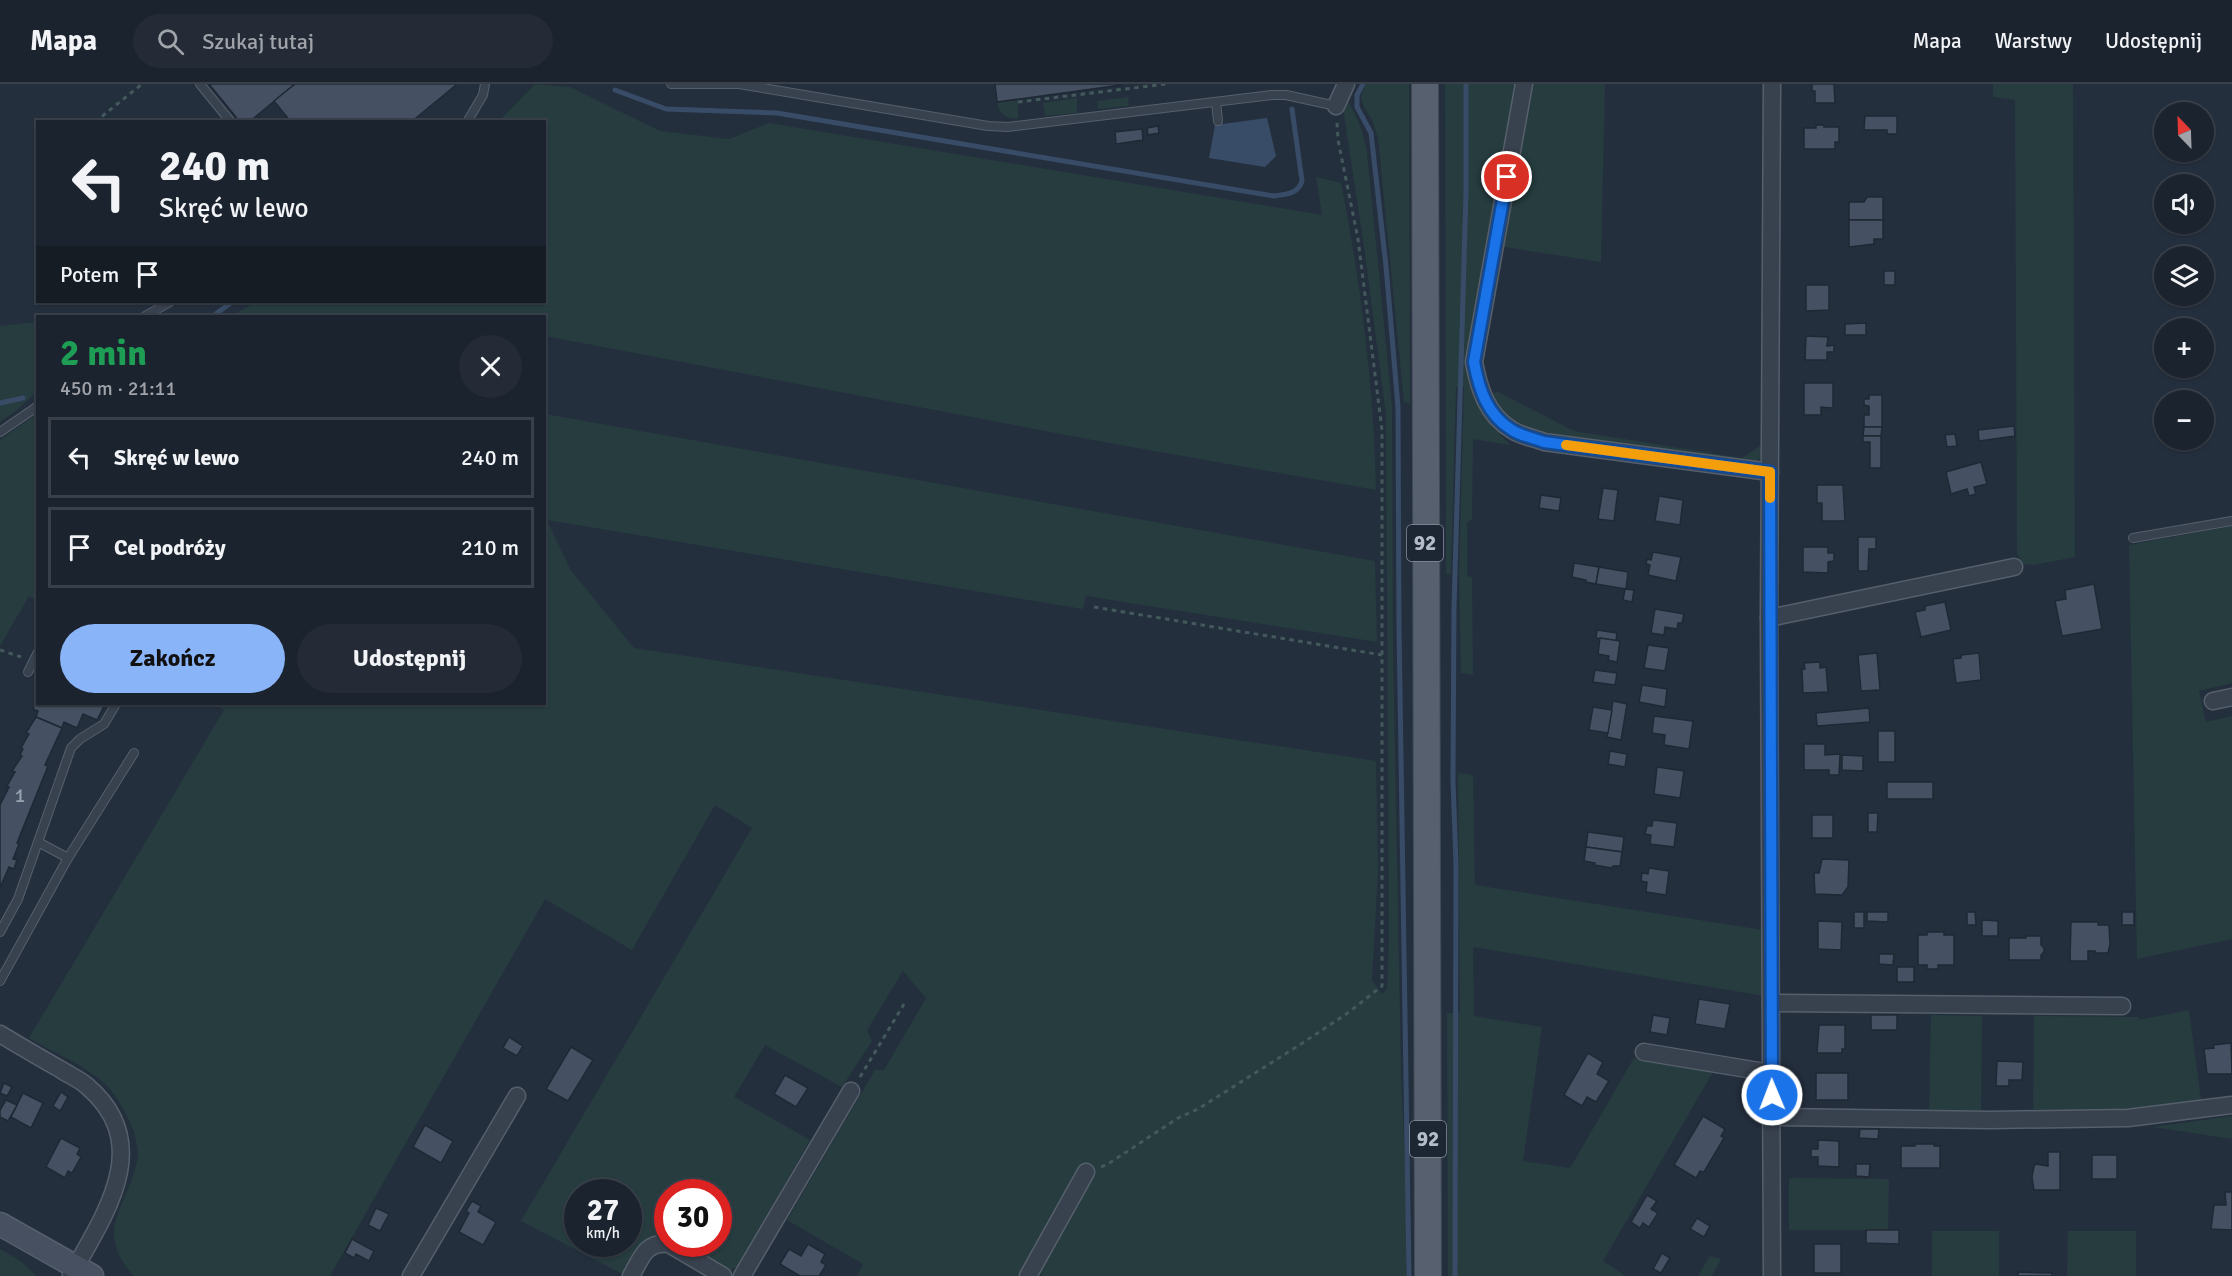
<!DOCTYPE html>
<html lang="pl">
<head>
<meta charset="utf-8">
<style>
	:root { --surface:#1b232e; --page:#242b36; --text:#f1f3f6; --muted:#a0a4aa; --line:#39404a; --accent:#8ab4f8 }
	body { margin:0; font-family:Signika,sans-serif; background:var(--page); color:var(--text); height:100vh; display:flex; flex-direction:column; font-size:22px; white-space:nowrap }
	* { box-sizing:border-box; margin:0 }
	p { font-size:20px; color:var(--muted) }
	.icon { flex:none; width:33px; height:33px; fill:none; stroke:currentColor; stroke-width:2; stroke-linecap:round; stroke-linejoin:round }
	.map { position:relative; flex:1; overflow:hidden }
	.sheet { position:absolute; left:36px; top:231px; width:510px; height:390px; display:flex; flex-direction:column; background:var(--surface); border-radius:0px; box-shadow:0 2px 4px #0004,0 0 0 2px var(--line) }
	.sheet>* { flex:none }
	.top-card { position:absolute; left:36px; top:36px; width:510px; height:183px; border-radius:0px; box-shadow:0 2px 4px #0004,0 0 0 2px var(--line); background:#1b232e; color:var(--text); overflow:hidden }
	.needle { width:39px; rotate:337deg }
	.fabs { position:absolute; left:2154px; top:18px; display:grid; gap:12px }
	.fabs a { display:grid; place-items:center; width:60px; height:60px; border-radius:50%; background:var(--surface); box-shadow:0 2px 4px #0004,0 0 0 2px var(--line); font-size:30px }
	.speed { position:absolute; left:564px; top:1095px; display:flex; gap:12px; font-size:30px; font-weight:700; text-align:center }
	.speed>* { display:grid; place-content:center; width:78px; height:78px; border-radius:50%; background:var(--surface); box-shadow:0 2px 4px #0004,0 0 0 2px var(--line); line-height:1 }
	.speed small { font-size:15px; font-weight:400 }
	.speed .limit { border:9px solid #d22; background:#fff; color:#111 }
	.pin { position:absolute; display:grid; place-items:center; width:51px; height:51px; color:#fff; margin:-26px; border:3px solid #fff; border-radius:50%; box-shadow:0 2px 6px #0007 }
	.me { position:absolute; width:66px; margin:-33px; rotate:359deg; stroke-linejoin:round; filter:drop-shadow(0 0 4px #0008) }
	.turn { display:flex; align-items:center; gap:21px; height:126px; padding:0 24px; font-size:27px }
	.turn .icon { width:78px; height:78px; stroke-width:2.5 }
	.turn b { display:block; font-size:42px; line-height:51px }
	.then { display:flex; align-items:center; height:57px; padding:0 24px; background:#0003; gap:12px; font-size:22px }
	.round { display:grid; place-items:center; flex:none; width:63px; height:63px; border-radius:32px; background:var(--page) }
	.headline { display:flex; align-items:center; justify-content:space-between; height:102px; padding:0 24px }
	h1 { font-size:36px; font-weight:700; line-height:45px; color:#1e9e55 }
	.action { display:flex; gap:12px; margin-top:auto; padding:12px 24px }
	.action a { flex:1; height:69px; border-radius:36px; background:var(--accent); color:#111; font-size:24px; font-weight:700; line-height:69px; text-align:center }
	.action a+a { background:var(--page); color:var(--text) }
	ul { padding:0; list-style:none }
	li { display:flex; align-items:center; gap:18px; height:81px; margin:0 12px 9px; padding:0 12px; border:3px solid var(--line); border-radius:0px }
	li div { flex:1 }
	li b { display:block; font-size:22px }
	li em { font-style:normal }
	header { display:flex; align-items:center; gap:36px; box-sizing:border-box; height:84px; padding:0 30px; background:var(--surface); border-bottom:2px solid var(--line) }
	header strong { font-size:28px }
	nav { display:flex; gap:33px; margin-inline-start:auto; font-size:21px }
	.search { width:420px; height:54px; background:var(--page); display:flex; align-items:center; gap:15px; box-sizing:border-box; padding:0 21px; border-radius:33px; color:var(--muted); font-size:22px }
	.map>svg:first-child { display:block }
	.green { fill:#263c3f; fill-rule:evenodd }
	.water { fill:#394c67 }
	.lines { fill:none; stroke-linecap:round; stroke-linejoin:round }
	.stream { stroke:#394c67; stroke-width:5 }
	.building { fill:#455162; stroke:#1f2835; stroke-width:1.5 }
	.lane-casing { stroke:#565f6c; stroke-width:10 }
	.street-casing { stroke:#565f6c; stroke-width:19 }
	.secondary-casing { stroke:#565f6c; stroke-width:25 }
	.primary-casing { stroke:#414a57; stroke-width:28 }
	.path { stroke:#44595c; stroke-width:3; stroke-dasharray:4.5 4.5; stroke-linecap:butt }
	.lane { stroke:#38414e; stroke-width:8 }
	.street { stroke:#38414e; stroke-width:16 }
	.secondary { stroke:#465061; stroke-width:22 }
	.primary { stroke:#56606e; stroke-width:26 }
	.route-casing { stroke:#114b97; stroke-width:15 }
	.route { stroke:#1a73e8; stroke-width:10 }
	.slow { stroke:#f59e0b; stroke-width:10 }
	.labels { text-anchor:middle; stroke-width:4.5; stroke-linejoin:round; paint-order:stroke }
	.number-label { font-size:20px; fill:#98a1af }
	.shield { fill:#1d2633; stroke:#878f9c; stroke-width:1.5 }
	.shield-label { font-size:21px; font-weight:bold; fill:#b4bcc9 }
</style>
</head>
<body>
<header>
<strong>Mapa</strong>
<div class="search"><svg class="icon" aria-label="search" viewBox="0 0 24 24"><circle cx="10" cy="10" r="6"/><path d="M15 15l6 6"/></svg>Szukaj tutaj</div>
<nav><a>Mapa</a><a>Warstwy</a><a>Udostępnij</a></nav>
</header>
<div class="map">
<svg width="2232" height="1192" viewBox="0 0 2232 1192">
	<rect width="100%" height="100%" fill="#242f3e"/>
	<g class="green">
		<path d="M535 0 570 3 660 47 729 55 769 39 1322 131 1316 93 1341 99C1361 200 1374 303 1376 406L1098 357 545 252 544 232H231L256 218H544V38L499 37Z"/>
		<path d="M1366 0H1409L1410 320 1404 318 1378 54 1373 38 1364 23 1361 13Z"/>
		<path d="M1445 0H1517L1467 284C1471 320 1487 336 1510 361L1473 355 1472 435 1467 439V492L1472 493 1473 591 1461 589 1459 491 1464 303H1456L1451 490H1446Z"/>
		<path d="M1528 0H1605L1601 178 1498 162Z"/>
		<path d="M1993 0H2073L2075 473 2034 481 2022 480 2017 468 2015 16 1993 13Z"/>
		<path d="M1128 13 1129 22 1098 25 1097 17Z"/>
		<path d="M1077 14V29L1045 32 1043 19Z"/>
		<path d="M1018 16V34C1006 36 1000 30 997 19Z"/>
		<path d="M1347 16C1358 33 1363 48 1367 68L1392 322 1393 563 1401 986 1407 1130 1406 1192H1043L1040 1189 1092 1093 1021 1192H857L863 1180 787 1136 875 986H884L926 914 903 887 867 946 872 957 842 1003 765 961 734 1013 810 1056 737 1183 728 1187 680 1160H718V1108H668L667 1154 626 1192 521 1137 752 744 715 721 632 866 545 815 330 1192H134C92 1147 128 1122 137 1077 142 1055 121 1014 104 999 86 982 51 967 29 954L224 626 213 620H544L545 330 1375 477 1377 558 1086 512 1083 525 547 436 570 485 634 564 1376 677 1378 786 1372 896 1382 910 1387 905 1389 859 1386 331 1364 162 1345 38 1343 21ZM578 1108H628V1160H578Z"/>
		<path d="M37 238V307L17 326 0 338V242Z"/>
		<path d="M1498 308 1574 347 1742 374 1763 360 1764 373 1751 380 1551 352 1524 344 1510 337 1485 310Z"/>
		<path d="M37 330V517L29 512 0 562V356Z"/>
		<path d="M2232 442V599L2199 607 2206 638 2232 632V855L2137 875 2129 461Z"/>
		<path d="M1458 689 1473 691 1475 801 1763 846 1764 912 1473 863 1474 932 1542 943 1523 1077 1570 1084 1634 974 1713 988 1603 1177 1626 1192H1448L1447 929H1460Z"/>
		<path d="M2189 926 2201 1016 2106 1028 2033 1027 2034 932 2138 933 2139 936Z"/>
		<path d="M1931 931 1982 932 1981 1026 1929 1027Z"/>
		<path d="M2232 1032V1055L2153 1043Z"/>
		<path d="M1789 1094 1889 1095 1888 1146H1789Z"/>
		<rect x="1932" y="1147" width="67" height="45"/>
		<path d="M2068 1147H2136V1192H2067Z"/>
		<path d="M0 1165 22 1178 36 1192H0Z"/>
		<path d="M1710 1172 1721 1175 1712 1192H1698Z"/>
	</g>
	<path class="water" d="M1267 34 1276 72 1265 83 1209 74 1215 41Z"/>
	<g class="lines">
		<g class="stream">
			<path d="M1363 0 1357 11V23L1371 49 1386 182 1398 323 1399 543 1409 1192"/>
			<path d="M615 6 666 25 777 29 1274 112C1287 110 1298 110 1302 97L1292 25"/>
			<path d="M213 232 232 218"/>
			<path d="M0 319 23 314"/>
			<path d="M1455 1192 1456 781 1453 696 1454 523 1466 108V0"/>
		</g>
	</g>
	<g class="building">
		<path d="M209 0H295L249 38H240Z"/>
		<path d="M295 0H455L456 1 411 38H291L274 17Z"/>
		<path d="M995 0H1121V1L997 18Z"/>
		<path d="M1812 0H1834L1835 19H1815V7H1812Z"/>
		<path d="M1865 32H1897V50H1887V46H1864Z"/>
		<path d="M1816 41H1824V43H1839V58H1835V65H1804V44H1816Z"/>
		<path d="M1158 42 1159 49 1148 51 1147 44Z"/>
		<path d="M1142 45 1143 56 1116 60 1115 48Z"/>
		<path d="M1867 113H1883V136H1849V118H1864Z"/>
		<path d="M1849 136H1883V155H1874V160L1849 163Z"/>
		<rect x="1884" y="187" width="11" height="14"/>
		<path d="M1806 201H1829V226L1806 227Z"/>
		<path d="M1866 239V251H1845V240Z"/>
		<path d="M1806 252 1828 253 1827 262 1834 261V268H1827V276H1805Z"/>
		<path d="M1804 299H1833V324L1821 323V331H1804Z"/>
		<path d="M1869 311H1882V343H1864V331H1869V322L1864 321V315H1869Z"/>
		<path d="M2014 342 2015 352 1979 357 1978 346Z"/>
		<path d="M1864 343H1882L1881 352H1863Z"/>
		<path d="M1955 350 1957 362 1947 363 1945 351Z"/>
		<path d="M1863 352H1881V384H1870V358H1863Z"/>
		<path d="M1981 378 1987 400 1974 403 1976 410 1969 412 1967 405 1951 410 1946 388Z"/>
		<path d="M1817 401H1843L1845 437H1822V419H1817Z"/>
		<path d="M1603 404 1618 406 1614 437 1598 435Z"/>
		<path d="M1541 411 1561 414 1559 427 1539 424Z"/>
		<path d="M1659 412 1683 416 1680 441 1655 437Z"/>
		<path d="M1858 453H1876V465H1869L1868 487H1858Z"/>
		<path d="M1803 463H1828V469H1834V477L1828 478V489L1803 488Z"/>
		<path d="M1653 468 1681 473 1676 497 1648 491 1650 481 1646 480 1647 475 1651 476Z"/>
		<path d="M1574 479 1599 483 1596 500 1586 498V496L1572 493Z"/>
		<path d="M1599 483 1628 488 1626 505 1596 500Z"/>
		<path d="M2094 500 2102 545 2062 552 2055 517 2066 515 2065 506Z"/>
		<path d="M1625 505 1634 506 1632 518 1623 516Z"/>
		<path d="M1945 518 1951 546 1921 553 1915 528 1925 526V522Z"/>
		<path d="M1655 525 1684 530 1682 539H1678L1677 545 1665 543 1664 551 1651 549Z"/>
		<path d="M1597 546 1617 549 1616 557 1596 554Z"/>
		<path d="M1600 554 1620 557 1617 578 1608 576 1609 572 1598 570Z"/>
		<path d="M1648 561 1669 564 1665 587 1644 584Z"/>
		<path d="M1877 569 1880 606 1861 607 1858 571Z"/>
		<path d="M1979 569 1981 596 1956 599 1953 575 1961 574V571Z"/>
		<path d="M1820 578V584L1826 583 1828 608 1803 609 1802 585H1805L1804 579Z"/>
		<path d="M1595 586 1617 589 1615 601 1593 598Z"/>
		<path d="M1642 601 1667 605 1665 623 1639 618Z"/>
		<path d="M38 614V620H105L97 636 83 630 77 644 64 638 62 644 36 633 38 627 33 625Z"/>
		<path d="M1613 617 1627 620 1621 656 1607 653Z"/>
		<path d="M1593 623 1612 626 1608 649 1589 646Z"/>
		<path d="M1869 624 1870 638 1817 642 1816 629Z"/>
		<path d="M1654 632 1693 637 1689 665 1664 661 1665 651 1652 649Z"/>
		<path d="M36 633 62 644 45 681 48 682 17 759 19 760 13 775 17 776 14 785 9 783 0 804V721L9 703 7 702 15 688 12 687 22 672 20 671 23 665 21 664 29 650 26 649Z"/>
		<rect x="1878" y="647" width="17" height="31"/>
		<path d="M1804 660H1825V671L1840 670 1839 691H1829V686H1804Z"/>
		<path d="M1610 667 1627 670 1625 683 1608 680Z"/>
		<path d="M1842 671 1863 672V687L1842 686Z"/>
		<path d="M1657 683 1684 687 1680 714 1654 710Z"/>
		<rect x="1887" y="698" width="46" height="17"/>
		<path d="M1868 729H1878L1877 748H1868Z"/>
		<rect x="1812" y="731" width="21" height="23"/>
		<path d="M1653 736 1677 739 1674 763 1650 760 1651 751 1645 750 1647 742H1652Z"/>
		<path d="M1588 748 1624 753 1622 768 1586 763Z"/>
		<path d="M1586 763 1622 768 1620 782H1613L1612 784 1594 781 1595 779 1584 777Z"/>
		<path d="M1822 775 1849 776 1848 803 1842 811 1815 810 1814 789H1819Z"/>
		<path d="M1649 784 1669 787 1666 811 1646 808 1647 798 1641 797 1642 789 1648 790Z"/>
		<rect x="1854" y="828" width="10" height="16"/>
		<path d="M1867 828H1888V838L1867 837Z"/>
		<path d="M1967 828H1975L1976 841H1967Z"/>
		<rect x="2122" y="828" width="12" height="13"/>
		<path d="M1982 836 1998 837V852H1982Z"/>
		<path d="M1818 837 1842 838 1841 866 1818 865Z"/>
		<path d="M2071 838H2098V841H2109L2110 860 2108 869H2095V867H2088V877H2070Z"/>
		<path d="M1927 848H1944V851H1954V881H1938V885H1927V881H1918V851H1927Z"/>
		<path d="M2026 852H2041V861L2044 864V868L2041 871V876H2009V854H2026Z"/>
		<path d="M1879 870H1894L1893 881 1879 880Z"/>
		<rect x="1897" y="883" width="17" height="15"/>
		<path d="M1699 915 1730 920 1725 945 1695 940Z"/>
		<path d="M1653 931 1670 934 1667 951 1650 948Z"/>
		<rect x="1871" y="931" width="26" height="15"/>
		<path d="M1819 941H1845V965H1842V969H1817Z"/>
		<path d="M509 953 523 962 517 972 503 964Z"/>
		<path d="M2231 959 2232 990H2207L2204 965 2214 964 2213 961Z"/>
		<path d="M571 963 593 976 568 1017 546 1005Z"/>
		<path d="M1588 969 1603 978 1597 990 1609 997 1596 1018 1587 1013 1582 1022 1564 1011Z"/>
		<path d="M1997 977 2023 978 2022 996H2009V1002H1996Z"/>
		<rect x="1816" y="989" width="32" height="27"/>
		<path d="M785 991 808 1004 796 1023 774 1010Z"/>
		<path d="M4 999 12 1003 7 1012 0 1009Z"/>
		<path d="M61 1008 68 1013 60 1027 53 1022Z"/>
		<path d="M23 1009 43 1019 31 1044 11 1033Z"/>
		<path d="M6 1016 17 1021 8 1037 0 1033V1026Z"/>
		<path d="M1703 1032 1725 1045 1721 1052 1724 1054 1704 1088 1700 1087 1696 1094 1674 1081Z"/>
		<path d="M425 1041 453 1057 441 1079 413 1063Z"/>
		<path d="M1860 1045H1879L1878 1055 1859 1054Z"/>
		<path d="M61 1054 80 1064 77 1070 81 1073 72 1089 68 1087 65 1094 46 1083Z"/>
		<path d="M1818 1056 1839 1057V1083L1818 1082V1073H1811V1065H1818Z"/>
		<path d="M1915 1060H1934V1062H1940V1084H1901V1062H1915Z"/>
		<path d="M2048 1068H2060V1106H2034L2032 1093 2034 1082 2036 1080 2048 1082Z"/>
		<rect x="2092" y="1071" width="25" height="24"/>
		<path d="M1856 1080H1870L1869 1093 1856 1092Z"/>
		<path d="M2225 1108H2232V1146L2211 1145 2214 1121H2226Z"/>
		<path d="M1647 1111 1657 1117 1651 1125 1658 1129 1649 1143 1643 1139 1640 1144 1631 1138Z"/>
		<path d="M472 1117 481 1122 478 1128 496 1138 483 1161 459 1148 469 1129 466 1127Z"/>
		<path d="M376 1124 389 1130 380 1147 368 1141Z"/>
		<path d="M1697 1134 1710 1142 1704 1153 1690 1145Z"/>
		<path d="M1866 1146H1899V1160L1866 1159Z"/>
		<path d="M352 1155 374 1167 369 1177 356 1170 354 1174 345 1169Z"/>
		<path d="M808 1160 825 1170 821 1178 826 1181 819 1192H800L780 1180 789 1165 801 1172Z"/>
		<rect x="1814" y="1160" width="27" height="29"/>
		<path d="M1662 1169 1670 1174 1661 1189 1653 1185Z"/>
		<path d="M2018 1188 2052 1189V1192H2018Z"/>
	</g>
	<g class="lines">
		<defs>
			<g id="lane">
				<path d="M200 0 231 38"/>
				<path d="M671 0H739L757 3 988 42 1008 43 1272 11H1286L1336 22"/>
				<path d="M1216 18 1218 37"/>
				<path d="M467 38 483 11 485 0"/>
				<path d="M145 232 170 218"/>
				<path d="M0 348 38 322"/>
				<path d="M2133 454 2232 437"/>
				<path d="M28 588 38 568"/>
				<path d="M38 758 68 774"/>
				<path d="M0 848 18 815 71 664 80 655 104 640 116 620"/>
				<path d="M0 897 68 774 134 669"/>
			</g>
			<g id="street">
				<path d="M1524 0 1474 278C1479 305 1487 331 1512 346 1521 352 1534 354 1544 358L1770 388"/>
				<path d="M1336 22 1346 0"/>
				<path d="M1769 534 2014 483"/>
				<path d="M2213 617 2232 613"/>
				<path d="M1771 919 2122 922"/>
				<path d="M0 950C20 962 40 974 60 985 69 991 79 995 87 1002 155 1060 105 1130 71 1191"/>
				<path d="M1644 968 1771 989"/>
				<path d="M1772 1033 1990 1036 2128 1034 2232 1021"/>
				<path d="M411 1192 517 1012"/>
				<path d="M631 1192C641 1175 645 1157 669 1160L723 1192"/>
				<path d="M742 1192 851 1007"/>
				<path d="M1028 1192 1086 1088"/>
				<path d="M1772 1192 1769 534 1772 0"/>
			</g>
			<path id="secondary" d="M0 1140 92 1192"/>
			<path id="primary" d="M1425 0 1428 1192"/>
		</defs>
		<use href="#lane" class="lane-casing"/>
		<use href="#street" class="street-casing"/>
		<use href="#secondary" class="secondary-casing"/>
		<use href="#primary" class="primary-casing"/>
		<g class="path">
			<path d="M1018 18 1166 0"/>
			<path d="M95 38 142 0"/>
			<path d="M1094 523 1382 571"/>
			<path d="M0 566 21 573"/>
			<path d="M860 993 904 920"/>
			<path d="M1101 1083 1108 1080 1178 1034 1198 1025 1301 960 1349 928 1382 902V346L1358 155 1338 56 1337 38"/>
		</g>
		<use href="#lane" class="lane"/>
		<use href="#street" class="street"/>
		<use href="#secondary" class="secondary"/>
		<use href="#primary" class="primary"/>
	</g>
	<g class="lines">
		<defs>
			<path id="route" d="M1507 93 1474 278C1479 305 1487 331 1512 346 1521 352 1534 354 1544 358L1770 388 1772 1011"/>
		</defs>
		<use href="#route" class="route-casing"/>
		<use href="#route" class="route"/>
		<path class="slow" d="M1566 361 1770 388V414"/>
	</g>
	<g class="labels">
		<g class="number-label">
			<text x="20" y="718">1</text>
		</g>
		<g class="shield">
			<rect x="1407" y="441" width="36" height="36" rx="4.5"/>
			<rect x="1410" y="1037" width="36" height="36" rx="4.5"/>
		</g>
		<g class="shield-label">
			<text x="1425" y="466">92</text>
			<text x="1428" y="1062">92</text>
		</g>
	</g>
</svg>
<div class="fabs">
<a><svg class="needle" viewBox="-14 -14 28 28"><path d="M0-13l5 13h-10z" fill="#e53935"/><path d="M0 13l5-13h-10z" fill="#a0a4aa"/></svg></a>
<a><svg class="icon" aria-label="sound" viewBox="0 0 24 24"><path d="M4 9h4l5-4v14l-5-4H4zM17 9q2 3 0 6"/></svg></a>
<a><svg class="icon" aria-label="layers" viewBox="0 0 24 24"><path d="M12 4l9 5-9 5-9-5zM3 14l9 5 9-5"/></svg></a>
<a>+</a>
<a>−</a>
</div>
<div class="speed"><div>27<small>km/h</small></div><div class="limit">30</div></div>
<div class="pin" style="left:1507px;top:93px;background:#d93025"><svg class="icon" aria-label="arrive" viewBox="0 0 24 24"><path d="M6 21V4h12l-3 4 3 4H6"/></svg></div>
<svg class="me" style="left:1772px;top:1011px" viewBox="-20 -20 40 40"><circle r="17" fill="#1a73e8" stroke="#fff" stroke-width="3"/><path d="M0-11L8 9 0 5-8 9z" fill="#fff"/></svg>
<div class="top-card">
<div class="turn"><svg class="icon" aria-label="left" viewBox="0 0 24 24"><path d="M17 20v-9H6M10 6l-5 5 5 5"/></svg><div><b>240 m</b>Skręć w lewo</div></div>
<div class="then">Potem<svg class="icon" aria-label="arrive" viewBox="0 0 24 24"><path d="M6 21V4h12l-3 4 3 4H6"/></svg></div>
</div>
<section class="sheet">
<div class="headline"><div><h1>2 min</h1><p>450 m · 21:11</p></div><a class="round"><svg class="icon" aria-label="close" viewBox="0 0 24 24"><path d="M6 6l12 12M18 6L6 18"/></svg></a></div>
<ul>
<li><svg class="icon" aria-label="left" viewBox="0 0 24 24"><path d="M17 20v-9H6M10 6l-5 5 5 5"/></svg><div><b>Skręć w lewo</b></div><em>240 m</em></li>
<li><svg class="icon" aria-label="arrive" viewBox="0 0 24 24"><path d="M6 21V4h12l-3 4 3 4H6"/></svg><div><b>Cel podróży</b></div><em>210 m</em></li>
</ul>
<div class="action"><a>Zakończ</a><a>Udostępnij</a></div>
</section>
</div>
</body>
</html>
